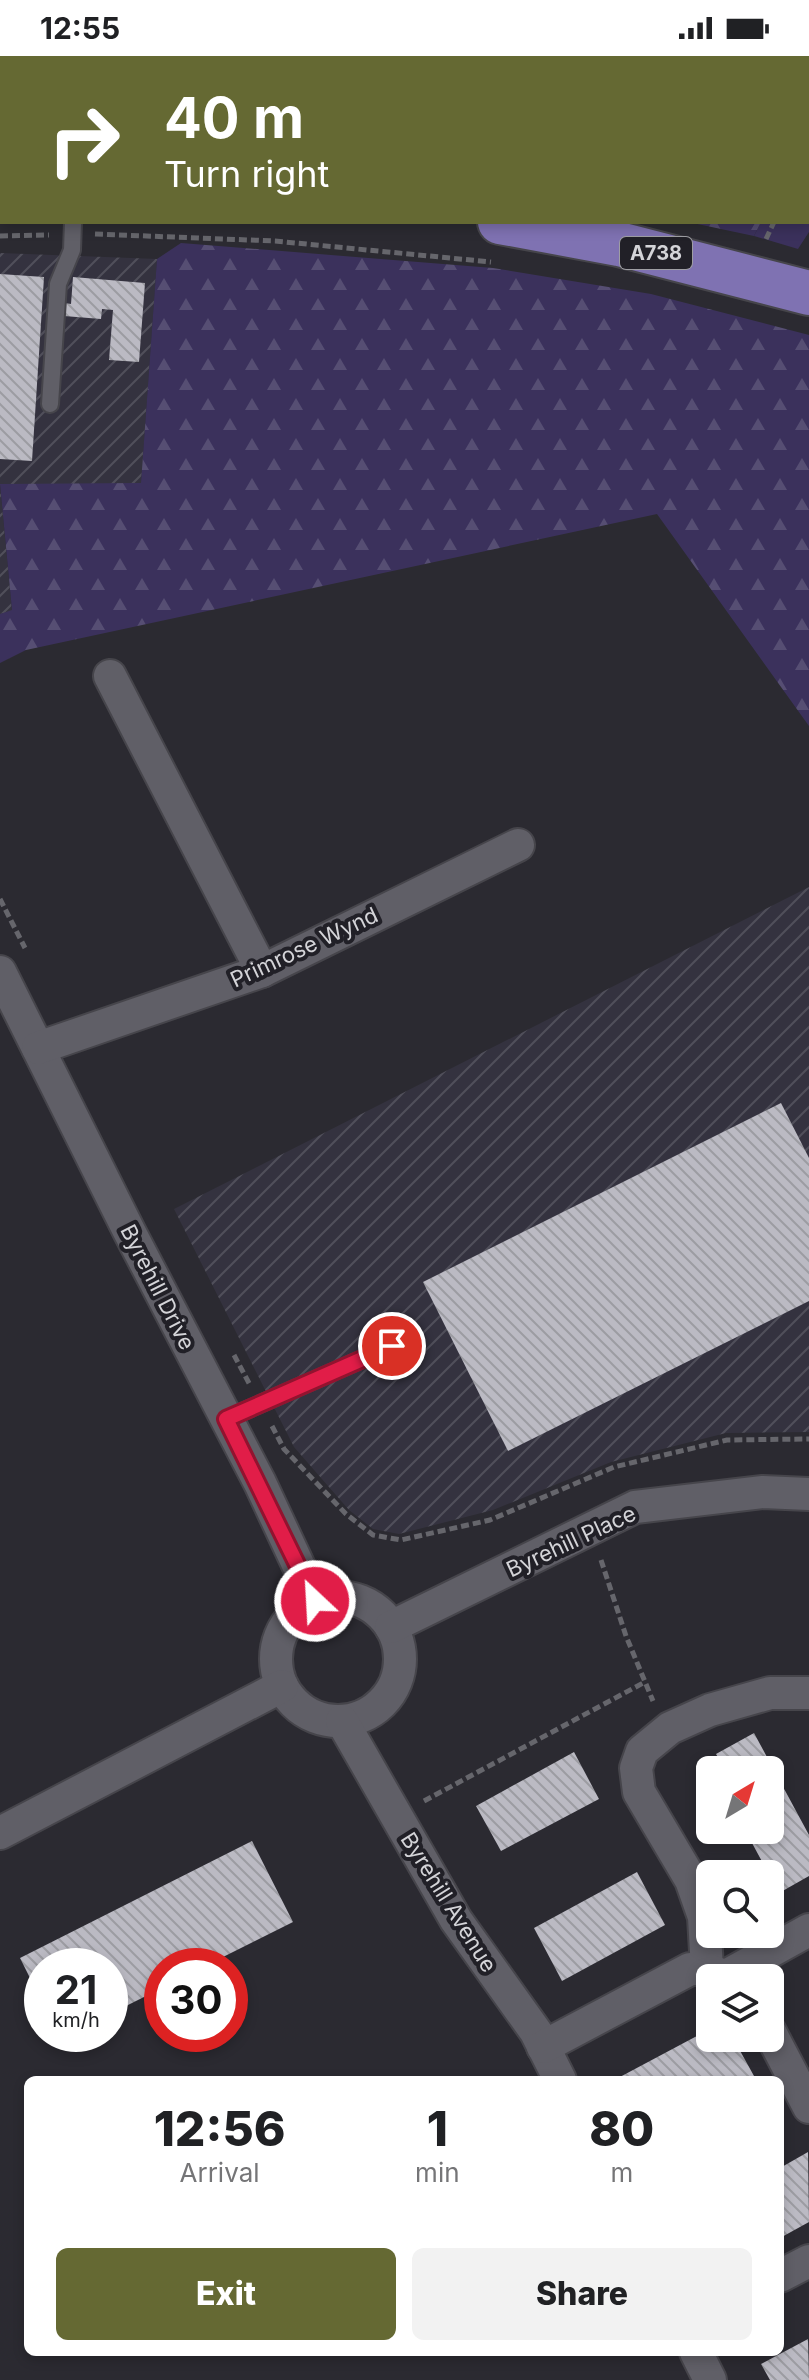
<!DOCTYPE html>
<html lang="en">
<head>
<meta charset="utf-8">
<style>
	:root { --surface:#fff; --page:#f2f2f2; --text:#202124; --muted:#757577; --accent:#656933 }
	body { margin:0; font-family:Inter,sans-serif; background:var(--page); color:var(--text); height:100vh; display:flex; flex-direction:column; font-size:30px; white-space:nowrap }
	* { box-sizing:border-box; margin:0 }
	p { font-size:26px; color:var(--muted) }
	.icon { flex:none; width:44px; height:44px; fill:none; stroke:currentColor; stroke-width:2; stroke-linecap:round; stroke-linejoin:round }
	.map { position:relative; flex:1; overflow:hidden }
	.drawer { position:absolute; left:24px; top:2020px; width:760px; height:280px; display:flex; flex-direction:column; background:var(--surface); border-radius:12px; box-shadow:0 4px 12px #0003 }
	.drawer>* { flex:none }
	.hud { position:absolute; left:0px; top:0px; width:810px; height:168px; box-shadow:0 4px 12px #0003; background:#656933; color:#fff; overflow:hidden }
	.needle { width:52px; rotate:38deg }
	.buttons { position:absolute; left:696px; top:1700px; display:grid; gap:16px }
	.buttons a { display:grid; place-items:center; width:88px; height:88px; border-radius:12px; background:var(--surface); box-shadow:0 4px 12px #0003; font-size:40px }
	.speed { position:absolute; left:24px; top:1892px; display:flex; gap:16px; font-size:40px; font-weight:700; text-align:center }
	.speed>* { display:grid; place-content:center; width:104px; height:104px; border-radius:50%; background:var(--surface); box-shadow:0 4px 12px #0003; line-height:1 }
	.speed small { font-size:20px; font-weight:400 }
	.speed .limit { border:12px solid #d22; background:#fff; color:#111 }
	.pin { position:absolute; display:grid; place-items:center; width:68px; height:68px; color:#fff; margin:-34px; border:4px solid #fff; border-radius:50%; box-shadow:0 2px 8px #0007 }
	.me { position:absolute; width:88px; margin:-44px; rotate:335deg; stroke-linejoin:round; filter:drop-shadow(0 0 6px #0008) }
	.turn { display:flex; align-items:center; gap:28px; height:168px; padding:0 32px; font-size:36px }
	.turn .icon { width:104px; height:104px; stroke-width:2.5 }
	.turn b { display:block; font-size:56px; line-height:68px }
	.eta { display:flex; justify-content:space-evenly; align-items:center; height:136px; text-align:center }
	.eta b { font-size:48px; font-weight:800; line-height:56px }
	.action { display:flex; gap:16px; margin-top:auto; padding:16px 32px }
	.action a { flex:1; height:92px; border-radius:12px; background:var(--accent); color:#fff; font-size:32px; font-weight:800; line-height:92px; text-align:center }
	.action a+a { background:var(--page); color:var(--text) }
	.status { display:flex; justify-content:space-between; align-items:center; height:56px; padding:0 40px; background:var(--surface); direction:ltr }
	.status svg { height:22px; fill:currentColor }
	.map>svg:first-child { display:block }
	.industrial { fill:url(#industrial-furrows) }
	.grass { fill:#3b315c }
	.forest { fill:url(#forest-firs) }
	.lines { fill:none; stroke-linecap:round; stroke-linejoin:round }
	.stream { stroke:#534287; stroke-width:10 }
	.building { fill:url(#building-back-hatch) }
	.service-casing { stroke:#46454b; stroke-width:20 }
	.minor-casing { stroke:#46454b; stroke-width:36 }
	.trunk-casing { stroke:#46454b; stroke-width:48 }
	.path { stroke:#66666c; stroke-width:5; stroke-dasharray:8 4; stroke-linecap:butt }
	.service { stroke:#605f67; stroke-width:16 }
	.minor { stroke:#605f67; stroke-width:32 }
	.trunk { stroke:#7f72b2; stroke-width:44 }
	.route-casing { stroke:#92132f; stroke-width:20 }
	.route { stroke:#e11d48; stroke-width:14 }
	.labels { text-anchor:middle; stroke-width:8; stroke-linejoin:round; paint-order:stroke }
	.shield { fill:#212027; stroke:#9e9ea3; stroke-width:2 }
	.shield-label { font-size:20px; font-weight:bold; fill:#d4d4d8 }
	.street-label { font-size:22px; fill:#d4d4d8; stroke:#212027 }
</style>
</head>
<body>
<div class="status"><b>12:55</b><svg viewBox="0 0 49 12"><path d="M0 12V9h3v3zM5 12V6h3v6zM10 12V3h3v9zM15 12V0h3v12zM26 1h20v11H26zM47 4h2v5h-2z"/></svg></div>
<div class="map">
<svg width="809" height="2324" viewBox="0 0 809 2324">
	<defs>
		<pattern id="industrial-furrows" width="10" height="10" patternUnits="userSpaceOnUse" patternTransform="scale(2)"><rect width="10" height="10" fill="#34323f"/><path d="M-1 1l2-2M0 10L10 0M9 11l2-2" fill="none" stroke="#504f5a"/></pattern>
		<pattern id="forest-firs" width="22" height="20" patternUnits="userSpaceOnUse" patternTransform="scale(2)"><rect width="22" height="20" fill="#3b315c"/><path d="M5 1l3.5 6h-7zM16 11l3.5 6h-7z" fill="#564e73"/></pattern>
		<pattern id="building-back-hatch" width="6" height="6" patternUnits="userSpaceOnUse" patternTransform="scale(2)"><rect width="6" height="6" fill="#bbbac3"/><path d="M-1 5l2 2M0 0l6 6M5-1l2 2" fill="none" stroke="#9c9ca2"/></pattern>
	</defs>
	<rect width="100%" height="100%" fill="#2b2a31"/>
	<g class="industrial">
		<path d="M0 197 157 203 141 428 0 429 12 555 0 558Z"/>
		<path d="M809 831V1376L726 1377 611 1406 493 1454 399 1478 373 1473 349 1454 294 1391 174 1153Z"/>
	</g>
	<path class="grass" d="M809 88V176L798 193 754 180 761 166H808Z"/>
	<g class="forest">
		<path d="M63 0H809V88L808 2H61Z"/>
		<path d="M688 166H761L754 180Z"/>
		<path d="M181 187 493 212 651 238 809 279V670L657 458 26 594 0 607V558L12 554 0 428 141 427 157 203Z"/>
	</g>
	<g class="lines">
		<path class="stream" d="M104 2 107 0"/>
	</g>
	<g class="building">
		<path d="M0 218 44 221 32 405 0 403Z"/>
		<path d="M73 221 145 227 139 306 109 304 113 254 102 253 101 263 64 260 65 247 71 248Z"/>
		<path d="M781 1047 809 1102V1245L508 1395 423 1226Z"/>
		<path d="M754 1677 809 1779V1820L779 1837 745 1774H770V1714H725L716 1698Z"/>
		<path d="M574 1696 599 1743 501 1795 476 1750Z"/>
		<path d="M252 1785 293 1866 205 1910H162V1932L110 1958V1910H42V1946L20 1902Z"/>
		<path d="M637 1816 665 1869 562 1925 534 1872Z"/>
		<path d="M710 1973V1982H733L754 2020 746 2024H619L618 2022Z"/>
		<path d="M808 2096 809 2166 780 2182V2112Z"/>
		<path d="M808 2283 809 2324H770L761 2308Z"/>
	</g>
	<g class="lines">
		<defs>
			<g id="service">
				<path d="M50 348 58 228 72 194 73 166"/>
				<path d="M226 1363 392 1290"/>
			</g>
			<g id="minor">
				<path d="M110 620 262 915"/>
				<path d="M0 916 129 1175 260 1427 315 1545"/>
				<path d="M38 992 262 915 518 789"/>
				<circle cx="338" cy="1603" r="62"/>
				<path d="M391 1571 635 1451 763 1436 809 1438"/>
				<path d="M342 1665 456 1864 536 1976 560 2024"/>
				<path d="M0 1777 282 1630"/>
				<path d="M707 1913 704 1861 691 1824 639 1736 636 1712 642 1695 670 1672 710 1654 770 1637H809"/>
				<path d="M726 1920 809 1874"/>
				<path d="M770 1976 809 2051"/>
				<path d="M543 1991 690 1913H707L728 1922"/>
				<path d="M780 2220 809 2205"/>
				<path d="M696 2296 710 2324"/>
			</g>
			<g id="trunk">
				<path d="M0 130H2"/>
				<path d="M500 166 619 188 809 237"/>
			</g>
		</defs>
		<use href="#service" class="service-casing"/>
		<use href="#minor" class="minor-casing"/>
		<use href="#trunk" class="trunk-casing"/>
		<g class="path">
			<path d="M808 105 809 104"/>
			<path d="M95 178 275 185 491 206"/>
			<path d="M0 180 49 179"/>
			<path d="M766 183 774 166"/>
			<path d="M0 843 25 892"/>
			<path d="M234 1299 250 1329"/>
			<path d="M272 1370 284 1393 346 1458 373 1479 401 1484 490 1464 614 1411 727 1384 809 1383"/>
			<path d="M601 1504 626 1580 653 1645"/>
			<path d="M424 1745 645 1626"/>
		</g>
		<use href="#service" class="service"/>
		<use href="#minor" class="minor"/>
		<use href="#trunk" class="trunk"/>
	</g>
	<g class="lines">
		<defs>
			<path id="route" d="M315 1545 226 1363 392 1290"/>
		</defs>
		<use href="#route" class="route-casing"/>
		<use href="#route" class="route"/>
	</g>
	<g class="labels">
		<rect class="shield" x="620" y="181" width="72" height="32" rx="6"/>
		<g class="shield-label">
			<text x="656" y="204">A738</text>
		</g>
		<g class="street-label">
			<text transform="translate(304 891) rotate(-25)" y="8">Primrose Wynd</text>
			<text transform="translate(158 1231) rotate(63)" y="8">Byrehill Drive</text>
			<text transform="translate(571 1485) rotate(-25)" y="8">Byrehill Place</text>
			<text transform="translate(449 1846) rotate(58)" y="8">Byrehill Avenue</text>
		</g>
	</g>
</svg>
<div class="buttons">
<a><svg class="needle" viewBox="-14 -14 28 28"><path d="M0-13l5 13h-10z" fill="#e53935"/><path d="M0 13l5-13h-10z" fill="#757577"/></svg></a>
<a><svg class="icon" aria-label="search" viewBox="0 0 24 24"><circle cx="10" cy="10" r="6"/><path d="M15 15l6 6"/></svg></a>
<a><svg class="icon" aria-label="layers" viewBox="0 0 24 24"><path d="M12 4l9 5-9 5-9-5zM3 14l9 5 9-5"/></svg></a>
</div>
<div class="speed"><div>21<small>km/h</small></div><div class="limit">30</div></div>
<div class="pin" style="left:392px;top:1290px;background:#d93025"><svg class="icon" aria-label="arrive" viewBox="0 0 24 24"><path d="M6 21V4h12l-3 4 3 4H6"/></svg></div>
<svg class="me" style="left:315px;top:1545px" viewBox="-20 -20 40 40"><circle r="17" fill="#e11d48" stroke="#fff" stroke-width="3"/><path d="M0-11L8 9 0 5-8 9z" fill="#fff"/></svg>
<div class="hud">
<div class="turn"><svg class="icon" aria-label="right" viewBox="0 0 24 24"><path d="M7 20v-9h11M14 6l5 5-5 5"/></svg><div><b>40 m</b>Turn right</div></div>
</div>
<section class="drawer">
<div class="eta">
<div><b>12:56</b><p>Arrival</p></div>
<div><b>1</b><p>min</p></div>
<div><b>80</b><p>m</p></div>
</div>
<div class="action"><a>Exit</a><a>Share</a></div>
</section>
</div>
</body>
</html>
